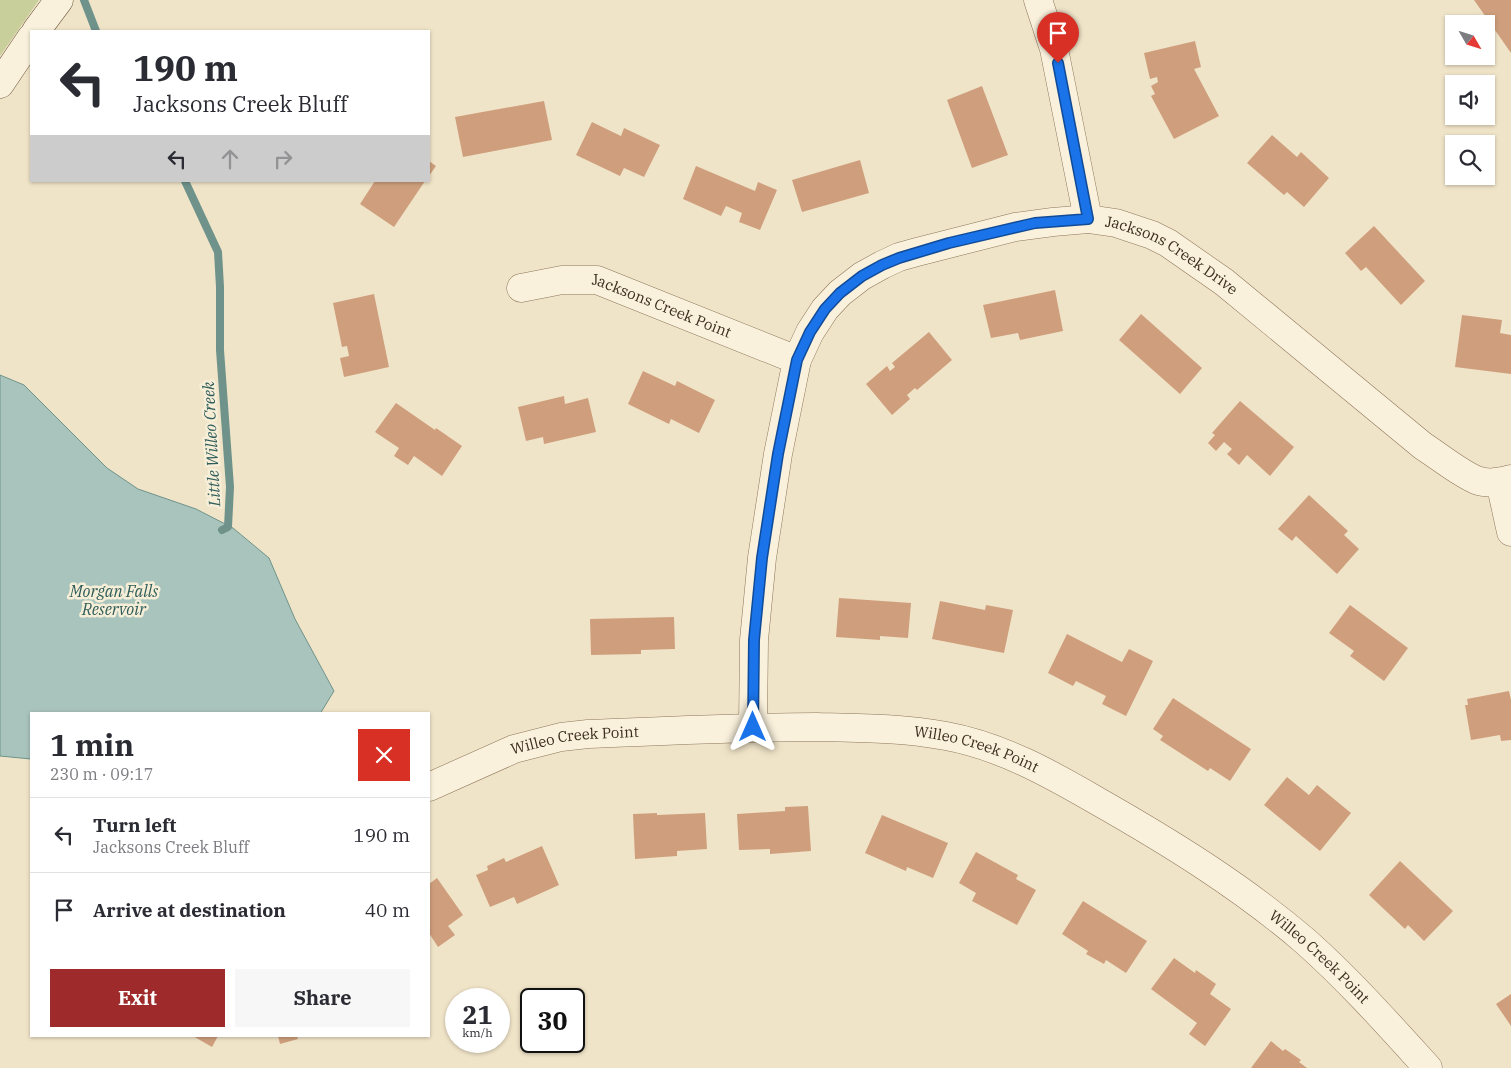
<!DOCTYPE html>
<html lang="en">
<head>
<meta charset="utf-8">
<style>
	:root { --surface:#fff; --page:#f7f7f7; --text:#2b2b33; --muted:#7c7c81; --line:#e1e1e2; --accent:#9e2a2b }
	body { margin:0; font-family:"IBM Plex Serif",serif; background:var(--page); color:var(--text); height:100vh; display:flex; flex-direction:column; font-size:19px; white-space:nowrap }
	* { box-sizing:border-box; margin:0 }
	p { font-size:16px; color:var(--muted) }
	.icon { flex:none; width:28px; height:28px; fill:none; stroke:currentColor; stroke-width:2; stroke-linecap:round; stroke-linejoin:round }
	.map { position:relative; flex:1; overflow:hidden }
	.side { position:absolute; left:30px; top:712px; width:400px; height:325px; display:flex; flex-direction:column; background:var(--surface); border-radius:0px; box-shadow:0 1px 4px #0004 }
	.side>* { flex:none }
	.guide { position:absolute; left:30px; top:30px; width:400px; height:152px; border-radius:0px; box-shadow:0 1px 4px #0004; background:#fff; color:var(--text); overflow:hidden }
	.needle { width:32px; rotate:129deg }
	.fabs { position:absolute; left:1445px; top:15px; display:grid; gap:10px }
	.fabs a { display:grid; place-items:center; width:50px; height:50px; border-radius:0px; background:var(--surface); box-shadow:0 1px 4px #0004; font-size:25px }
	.speed { position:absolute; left:445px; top:988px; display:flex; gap:10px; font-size:25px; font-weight:700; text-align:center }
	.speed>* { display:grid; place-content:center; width:65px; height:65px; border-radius:50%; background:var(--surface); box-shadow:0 1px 4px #0004; line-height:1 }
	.speed small { font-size:12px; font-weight:400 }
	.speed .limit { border:2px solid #111; border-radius:8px; background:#fff; color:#111 }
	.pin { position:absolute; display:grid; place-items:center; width:42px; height:42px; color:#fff; margin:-51px -21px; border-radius:50% 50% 50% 0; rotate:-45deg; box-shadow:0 0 5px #0007 }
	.pin .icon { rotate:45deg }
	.me { position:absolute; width:55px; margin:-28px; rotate:0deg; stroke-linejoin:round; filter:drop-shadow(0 0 4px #0008) }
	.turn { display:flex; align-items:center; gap:18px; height:105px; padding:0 20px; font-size:22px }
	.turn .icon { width:65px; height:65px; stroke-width:2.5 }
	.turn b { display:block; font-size:35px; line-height:42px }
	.lanes { display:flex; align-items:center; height:48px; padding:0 20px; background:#0003; justify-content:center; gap:25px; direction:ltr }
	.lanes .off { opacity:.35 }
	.round { display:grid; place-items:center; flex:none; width:52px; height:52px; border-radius:0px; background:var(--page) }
	.overview { display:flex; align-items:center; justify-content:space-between; height:85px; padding:0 20px }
	h1 { font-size:30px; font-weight:800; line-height:38px }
	.button { display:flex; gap:10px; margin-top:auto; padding:10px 20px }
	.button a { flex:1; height:58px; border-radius:0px; background:var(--accent); color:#fff; font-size:20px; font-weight:800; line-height:58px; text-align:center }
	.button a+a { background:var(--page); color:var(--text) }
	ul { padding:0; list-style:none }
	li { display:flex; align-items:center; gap:15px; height:75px; padding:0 20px; border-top:1px solid var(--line) }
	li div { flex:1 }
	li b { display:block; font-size:19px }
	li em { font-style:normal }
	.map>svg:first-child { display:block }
	.green { fill:#c9cf9b }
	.water { fill:#a9c4bc; stroke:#6f938a }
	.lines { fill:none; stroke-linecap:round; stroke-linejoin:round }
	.stream { stroke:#6f938a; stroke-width:8 }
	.building { fill:#cf9f7d }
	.street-casing { stroke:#8d765c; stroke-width:29 }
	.secondary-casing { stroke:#6f573f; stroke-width:29 }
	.street { stroke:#faf1dc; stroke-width:28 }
	.secondary { stroke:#faf1dc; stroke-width:28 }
	.route-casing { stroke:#114b97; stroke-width:12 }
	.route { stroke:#1a73e8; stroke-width:9 }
	.labels { text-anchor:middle; stroke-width:5; stroke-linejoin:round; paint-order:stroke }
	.street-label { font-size:15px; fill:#3d2e20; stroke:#f7eed8 }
	.water-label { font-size:16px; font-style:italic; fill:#2f5d5a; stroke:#f7eed8 }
</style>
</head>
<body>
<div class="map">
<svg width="1511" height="1068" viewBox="0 0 1511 1068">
	<rect width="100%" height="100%" fill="#f0e4c8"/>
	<path class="green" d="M0 0H39L0 56Z"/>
	<path class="water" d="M0 375 24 385 107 468 138 489 196 509 233 528 269 558 295 619 334 691 320 714H31V759L0 756Z"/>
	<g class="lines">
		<g class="stream">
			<path d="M84 0 96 31"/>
			<path d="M185 181 218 252 220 287V350L230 487 228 527 222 530"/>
		</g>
	</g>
	<g class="building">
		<path d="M1474 0H1511V53Z"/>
		<path d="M1195 41 1201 67 1194 69 1219 116 1174 139 1151 96 1155 94 1151 86 1158 82 1157 77 1150 79 1144 53Z"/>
		<path d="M982 86 1008 155 972 168 947 100Z"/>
		<path d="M544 101 552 140 463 157 455 117Z"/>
		<path d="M592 122 621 136 624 128 660 145 644 177 624 168 620 176 576 155Z"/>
		<path d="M1272 135 1297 157 1301 152 1329 178 1304 207 1287 192 1284 195 1247 163Z"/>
		<path d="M860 160 869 193 802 212 792 180Z"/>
		<path d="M429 161 436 166 429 176Z"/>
		<path d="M696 166 755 191 758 182 777 190 760 230 739 222 742 213 726 206 721 216 683 199Z"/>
		<path d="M375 181H425L394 227 360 204Z"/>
		<path d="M1374 226 1425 281 1401 305 1366 267 1361 271 1345 253Z"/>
		<path d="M1055 290 1063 331 1020 340 1018 333 991 338 983 305Z"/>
		<path d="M374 294 389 367 344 377 340 358 349 356 347 346 342 347 333 303Z"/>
		<path d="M1141 314 1202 368 1180 394 1119 340Z"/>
		<path d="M1462 315 1502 320 1500 333 1511 335V374L1455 367Z"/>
		<path d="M929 332 952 360 917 390 915 388 907 395 910 399 892 415 866 384 887 366 890 371 895 367 892 363Z"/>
		<path d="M643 371 675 386 677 381 715 400 699 433 671 419 669 424 628 404Z"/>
		<path d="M564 396 565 404 588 398 596 432 544 444 543 437 526 441 518 407Z"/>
		<path d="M1240 401 1294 447 1270 476 1247 455 1239 465 1227 454 1232 449 1224 442 1216 451 1208 443 1215 435 1212 433Z"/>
		<path d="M396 403 435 430 436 428 462 446 442 476 414 456 408 465 394 456 399 448 375 432Z"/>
		<path d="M1309 495 1348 531 1344 535 1359 549 1337 574 1296 536 1292 541 1278 529Z"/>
		<path d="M839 598 911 603 908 638 880 636V640L836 637Z"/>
		<path d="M940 601 985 610 986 605 1013 610 1004 653 932 639Z"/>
		<path d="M1350 605 1408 648 1384 681 1350 656 1354 651 1329 633Z"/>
		<path d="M674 617 675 649 641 650V654L591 655 590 619Z"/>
		<path d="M1067 634 1122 662 1129 649 1153 661 1126 716 1102 704 1106 696 1076 681 1073 686 1048 673Z"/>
		<path d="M1509 691 1511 700V740L1501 741 1500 735 1471 740 1465 705H1468L1467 699Z"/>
		<path d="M1173 698 1251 749 1230 781 1210 768 1208 771 1160 740 1163 736 1153 729Z"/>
		<path d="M1287 777 1309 795 1317 785 1351 813 1320 851 1264 805Z"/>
		<path d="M808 806 811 851 770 854V849L739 850 737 814 785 811V807Z"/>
		<path d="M657 813V815L705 813 707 849 677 851V856L635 859 633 814Z"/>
		<path d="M882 815 948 843 933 878 907 867 906 871 865 853Z"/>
		<path d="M542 846 559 885 517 904 514 897 490 907 476 875 488 870 487 866 504 858 506 862Z"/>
		<path d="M976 852 1018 875 1016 879 1036 890 1017 925 972 901 976 893 959 883Z"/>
		<path d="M1400 861 1453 911 1424 941 1408 925 1405 929 1369 895Z"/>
		<path d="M437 878 463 915 448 926 455 935 438 947 429 933V884Z"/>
		<path d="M1083 901 1147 941 1126 973 1106 960 1104 964 1086 954 1088 951 1062 934Z"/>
		<path d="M1174 958 1195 973 1196 970 1216 984 1210 994 1231 1009 1205 1046 1189 1034 1197 1023 1151 989Z"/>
		<path d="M1511 994V1026L1496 1004Z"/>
		<path d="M193 1036H218L212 1047Z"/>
		<path d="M278 1036H297L298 1039 280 1044Z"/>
		<path d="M1271 1041 1283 1051 1285 1049 1301 1060 1299 1062 1307 1068H1251Z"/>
	</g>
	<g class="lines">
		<defs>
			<g id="street">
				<path d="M1038 0 1054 49 1088 219"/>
				<path id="s1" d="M521 288 562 280H597L797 360"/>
				<path d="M1500 482 1511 532"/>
				<path id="s2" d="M753 727 754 640 762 558 778 454 797 360 810 332 825 309 840 293 862 276 882 265 899 257 917 252 1015 227 1053 222 1088 219 1116 223 1152 235 1168 243 1224 282 1423 446C1440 457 1458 472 1476 480 1487 484 1501 482 1511 479"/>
				<path id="s3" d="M429 787 514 749 561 737 588 734C664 731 741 727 817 727 861 728 903 728 946 736 1001 746 1051 774 1099 802 1171 843 1242 887 1305 941 1349 980 1389 1025 1428 1068"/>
			</g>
			<g id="secondary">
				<path d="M36 31 59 0"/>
				<path d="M0 84 31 38"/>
			</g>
		</defs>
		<use href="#street" class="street-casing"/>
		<use href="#secondary" class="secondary-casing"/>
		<use href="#street" class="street"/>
		<use href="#secondary" class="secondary"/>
	</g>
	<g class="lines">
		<defs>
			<path id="route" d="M753 727 754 640 762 558 778 454 797 360 810 332 825 309 840 293 862 276 882 265 899 258 949 243 1035 223 1088 219 1058 63"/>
		</defs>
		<use href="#route" class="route-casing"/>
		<use href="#route" class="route"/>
	</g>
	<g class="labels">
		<g class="street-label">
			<text dy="5" stroke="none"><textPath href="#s2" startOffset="806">Jacksons Creek Drive</textPath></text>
			<text dy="5" stroke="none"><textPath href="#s1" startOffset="146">Jacksons Creek Point</textPath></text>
			<text dy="5" stroke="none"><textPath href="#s3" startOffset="155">Willeo Creek Point</textPath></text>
			<text dy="5" stroke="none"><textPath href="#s3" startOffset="560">Willeo Creek Point</textPath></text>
			<text dy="5" stroke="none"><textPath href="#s3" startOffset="965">Willeo Creek Point</textPath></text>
		</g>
		<g class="water-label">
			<text transform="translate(211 444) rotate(-93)" y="6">Little Willeo Creek</text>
			<text x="114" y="597">Morgan Falls<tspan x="114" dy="18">Reservoir</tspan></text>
		</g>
	</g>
</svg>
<div class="fabs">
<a><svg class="needle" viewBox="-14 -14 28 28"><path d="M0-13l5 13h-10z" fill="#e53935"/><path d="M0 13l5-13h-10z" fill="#7c7c81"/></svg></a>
<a><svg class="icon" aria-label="sound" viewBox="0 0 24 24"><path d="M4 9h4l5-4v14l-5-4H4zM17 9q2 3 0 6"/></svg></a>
<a><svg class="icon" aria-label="search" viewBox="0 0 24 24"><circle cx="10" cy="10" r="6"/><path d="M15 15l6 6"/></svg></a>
</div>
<div class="speed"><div>21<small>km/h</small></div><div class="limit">30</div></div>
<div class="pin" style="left:1058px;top:63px;background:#d93025"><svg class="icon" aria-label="arrive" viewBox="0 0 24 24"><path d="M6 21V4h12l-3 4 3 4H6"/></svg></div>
<svg class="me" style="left:753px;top:727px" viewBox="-20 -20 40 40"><path d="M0-17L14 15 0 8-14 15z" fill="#1a73e8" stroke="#fff" stroke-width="4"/></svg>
<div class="guide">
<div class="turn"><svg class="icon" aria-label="left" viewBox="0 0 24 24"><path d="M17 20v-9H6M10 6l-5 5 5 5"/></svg><div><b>190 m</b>Jacksons Creek Bluff</div></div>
<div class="lanes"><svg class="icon" aria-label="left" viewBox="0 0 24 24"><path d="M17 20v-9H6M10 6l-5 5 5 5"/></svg><svg class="icon off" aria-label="ahead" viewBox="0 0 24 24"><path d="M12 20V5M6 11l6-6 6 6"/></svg><svg class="icon off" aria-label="right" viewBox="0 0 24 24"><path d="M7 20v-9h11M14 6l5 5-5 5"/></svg></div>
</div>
<section class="side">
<div class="overview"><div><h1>1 min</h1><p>230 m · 09:17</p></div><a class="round" style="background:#d93025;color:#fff"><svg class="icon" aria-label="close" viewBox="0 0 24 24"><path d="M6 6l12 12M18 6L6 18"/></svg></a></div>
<ul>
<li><svg class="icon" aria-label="left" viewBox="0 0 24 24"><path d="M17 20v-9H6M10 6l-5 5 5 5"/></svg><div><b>Turn left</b><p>Jacksons Creek Bluff</p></div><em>190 m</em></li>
<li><svg class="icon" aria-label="arrive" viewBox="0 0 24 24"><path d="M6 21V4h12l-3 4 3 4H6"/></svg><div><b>Arrive at destination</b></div><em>40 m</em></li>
</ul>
<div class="button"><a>Exit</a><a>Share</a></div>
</section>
</div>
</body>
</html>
